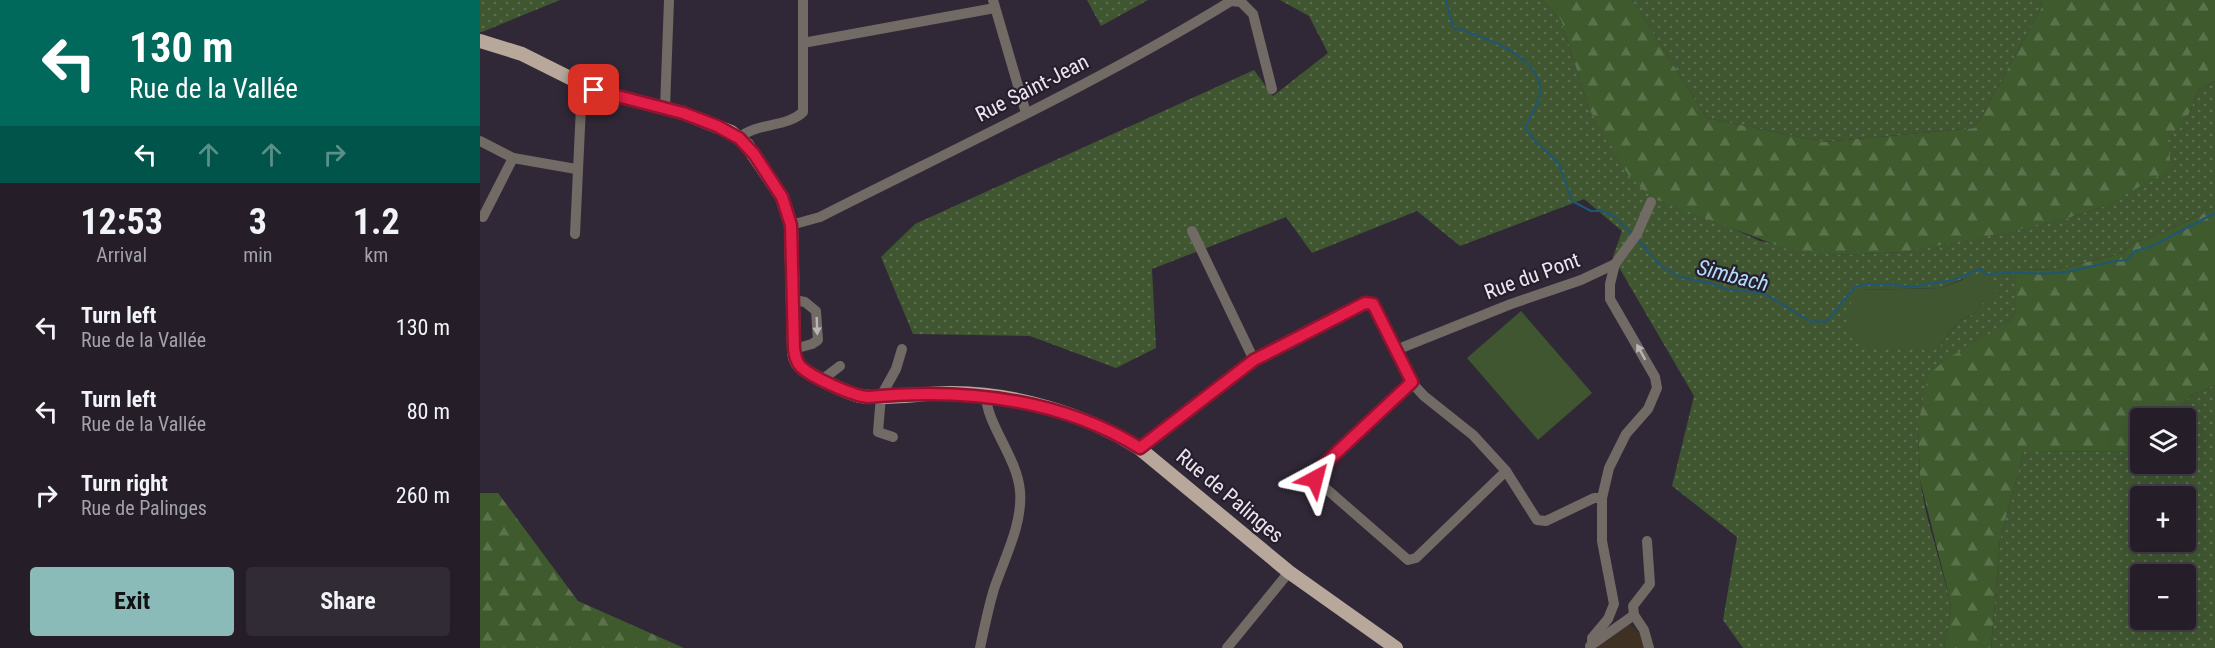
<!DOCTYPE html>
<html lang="en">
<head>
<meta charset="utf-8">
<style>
	:root { --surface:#251e29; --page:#312b35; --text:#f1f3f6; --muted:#a3a2a8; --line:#423c46; --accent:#8bbbb9 }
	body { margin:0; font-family:"Roboto Condensed",sans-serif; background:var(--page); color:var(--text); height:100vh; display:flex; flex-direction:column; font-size:22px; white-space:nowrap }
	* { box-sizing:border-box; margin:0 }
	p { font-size:20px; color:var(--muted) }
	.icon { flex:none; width:33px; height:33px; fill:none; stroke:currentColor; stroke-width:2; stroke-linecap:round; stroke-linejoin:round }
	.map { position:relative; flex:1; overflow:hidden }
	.drawer { display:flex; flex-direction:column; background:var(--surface); width:480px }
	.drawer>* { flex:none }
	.banner { background:#00695c; color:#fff; overflow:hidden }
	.fabs { position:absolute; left:1650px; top:408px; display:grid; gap:12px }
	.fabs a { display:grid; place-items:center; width:66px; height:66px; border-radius:6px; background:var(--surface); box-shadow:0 6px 24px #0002,0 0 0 2px var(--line); font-size:30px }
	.pin { position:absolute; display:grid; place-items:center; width:51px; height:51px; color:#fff; margin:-26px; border-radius:12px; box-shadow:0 3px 9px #0006 }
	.me { position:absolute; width:66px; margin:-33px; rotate:38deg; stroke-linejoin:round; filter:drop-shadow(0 0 4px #0008) }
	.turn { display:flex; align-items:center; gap:21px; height:126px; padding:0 30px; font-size:27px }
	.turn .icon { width:78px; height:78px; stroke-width:2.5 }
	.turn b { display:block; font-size:42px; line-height:51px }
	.lanes { display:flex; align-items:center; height:57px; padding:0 30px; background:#0003; justify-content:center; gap:30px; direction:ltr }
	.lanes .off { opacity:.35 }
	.eta { display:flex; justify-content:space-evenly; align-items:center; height:102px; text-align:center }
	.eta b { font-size:36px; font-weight:700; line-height:42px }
	.primary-button { display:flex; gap:12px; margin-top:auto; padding:12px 30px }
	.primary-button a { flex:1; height:69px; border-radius:6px; background:var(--accent); color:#111; font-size:24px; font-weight:700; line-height:69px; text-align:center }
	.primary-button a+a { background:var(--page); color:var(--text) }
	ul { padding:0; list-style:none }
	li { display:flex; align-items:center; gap:18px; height:84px; padding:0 30px }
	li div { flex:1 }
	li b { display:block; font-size:22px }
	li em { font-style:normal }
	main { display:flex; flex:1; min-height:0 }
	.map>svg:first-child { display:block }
	.education { fill:#3f3024 }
	.grass { fill:url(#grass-dots); fill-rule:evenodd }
	.forest { fill:url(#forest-firs) }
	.park { fill:#3f5631 }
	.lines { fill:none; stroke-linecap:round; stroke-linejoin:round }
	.stream { stroke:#1e5776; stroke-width:2 }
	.minor { stroke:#726a64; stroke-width:10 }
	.major { stroke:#b7a89b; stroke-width:14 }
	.oneway { fill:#bab4b7 }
	.route-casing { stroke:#92132f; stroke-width:15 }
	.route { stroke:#e11d48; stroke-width:10 }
	.labels { text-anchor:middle; stroke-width:4.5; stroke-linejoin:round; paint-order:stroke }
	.street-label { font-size:21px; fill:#eae5ef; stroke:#271e2d }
	.water-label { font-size:22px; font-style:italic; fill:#aeddfb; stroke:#271e2d }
</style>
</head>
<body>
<main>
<section class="drawer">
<div class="banner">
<div class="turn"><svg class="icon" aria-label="left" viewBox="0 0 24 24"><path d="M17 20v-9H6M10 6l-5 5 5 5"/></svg><div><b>130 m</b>Rue de la Vallée</div></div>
<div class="lanes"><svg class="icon" aria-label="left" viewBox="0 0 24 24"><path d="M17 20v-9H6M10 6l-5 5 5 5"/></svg><svg class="icon off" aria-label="ahead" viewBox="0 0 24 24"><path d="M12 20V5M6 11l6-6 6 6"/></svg><svg class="icon off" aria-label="ahead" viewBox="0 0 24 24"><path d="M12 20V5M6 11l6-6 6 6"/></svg><svg class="icon off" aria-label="right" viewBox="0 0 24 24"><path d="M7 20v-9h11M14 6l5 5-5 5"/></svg></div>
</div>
<div class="eta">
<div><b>12:53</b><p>Arrival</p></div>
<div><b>3</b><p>min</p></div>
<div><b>1.2</b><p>km</p></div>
</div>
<ul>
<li><svg class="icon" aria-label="left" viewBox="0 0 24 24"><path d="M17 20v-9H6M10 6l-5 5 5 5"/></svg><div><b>Turn left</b><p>Rue de la Vallée</p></div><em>130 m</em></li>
<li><svg class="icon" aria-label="left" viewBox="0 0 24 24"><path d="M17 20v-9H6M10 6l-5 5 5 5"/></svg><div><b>Turn left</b><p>Rue de la Vallée</p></div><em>80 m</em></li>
<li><svg class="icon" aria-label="right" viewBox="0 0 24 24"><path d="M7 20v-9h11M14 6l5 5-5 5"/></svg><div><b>Turn right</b><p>Rue de Palinges</p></div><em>260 m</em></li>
</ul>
<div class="primary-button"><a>Exit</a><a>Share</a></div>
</section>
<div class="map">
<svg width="1735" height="648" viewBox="0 0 1735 648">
	<defs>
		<pattern id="grass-dots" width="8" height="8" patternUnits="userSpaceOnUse" patternTransform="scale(1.5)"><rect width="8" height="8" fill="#3f5631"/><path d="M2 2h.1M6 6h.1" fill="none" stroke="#5b6e4f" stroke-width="1.8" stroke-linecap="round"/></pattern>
		<pattern id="forest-firs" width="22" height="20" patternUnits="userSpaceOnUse" patternTransform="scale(1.5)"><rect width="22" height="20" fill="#3f5b2e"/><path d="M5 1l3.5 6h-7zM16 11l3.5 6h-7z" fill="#5b724d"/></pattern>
	</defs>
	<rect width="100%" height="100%" fill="#312837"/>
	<path class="education" d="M1149 624 1161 634 1165 648H1116Z"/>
	<g class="grass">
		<path d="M0 0H80L2 32H0Z"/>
		<path d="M607 0H668L621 26Z"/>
		<path d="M800 0H1063L1081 20 1109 109 1172 198 1243 224 1280 241 1356 255 1423 252 1588 218 1625 206 1709 114 1718 90 1735 81V208L1674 237 1655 242 1643 253 1579 269 1537 270 1536 311 1529 322 1512 334 1438 428 1440 480 1446 512 1470 600 1471 612 1464 648H1263L1243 620 1257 537 1192 486 1214 396 1133 257 1142 231 1104 199 980 246 937 211 832 253 806 217 672 269 676 348 636 368 550 336 433 334 401 257 435 224 774 70 793 96 848 53 829 16ZM1483 279 1502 304 1495 313 1478 322 1457 350 1382 290 1460 288Z"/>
		<path d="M1152 0H1561L1562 7 1495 128 1344 142 1227 118Z"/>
		<path d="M1735 385V648H1511L1520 539 1544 451 1660 452V464H1706V418H1691L1711 395ZM1660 496H1706V542H1660ZM1660 574H1706V620H1660Z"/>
	</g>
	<g class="forest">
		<path d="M1063 0H1152L1227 118 1344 142 1495 128 1562 7 1561 0H1735V81L1718 90 1709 114 1688 139 1691 169 1625 206 1588 218 1508 236 1423 252 1356 255 1309 250 1172 198 1149 176 1109 109 1081 20Z"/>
		<path d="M1735 208V385L1711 395 1691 418H1660V452L1544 451 1520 539 1511 648H1464L1471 612 1470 600 1440 480 1438 428 1444 393 1450 373 1467 359 1529 322 1536 311V270L1579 269 1643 253 1655 242 1674 237Z"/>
		<path d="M0 493H18L98 601 204 648H0Z"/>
	</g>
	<g class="park">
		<path d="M1507 271 1518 296 1502 304 1495 313 1478 322 1457 350 1385 349 1371 337C1366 320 1366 300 1382 290L1460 288Z"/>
		<path d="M1041 311 1112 393 1058 440 987 358Z"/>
	</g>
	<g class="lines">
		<g class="stream">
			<path d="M966 0 973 27C1001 36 1069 57 1059 98 1057 107 1050 118 1045 127L1054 140 1079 164 1092 201 1111 211H1122L1134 216 1152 234"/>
			<path d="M1158 240 1181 266 1200 277 1233 284 1245 289 1283 293 1331 322 1347 321 1375 287 1386 284H1409L1430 287 1473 280 1500 269 1507 275C1531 270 1554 275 1578 273 1601 271 1623 261 1647 260L1655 251 1670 247 1735 213"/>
		</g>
		<g class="minor">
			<path d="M513 0 546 113"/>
			<path d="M323 43 515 8"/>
			<path d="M185 108 189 0"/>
			<path d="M259 138C277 122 306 128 323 112V0"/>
			<path d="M0 141 33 158"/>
			<path d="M3 217 33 158 96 169"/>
			<path d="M311 225 340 217C478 147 619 82 751 1L761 2 773 14 792 89"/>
			<path d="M712 231 774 360"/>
			<path d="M95 234 102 85"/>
			<path d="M314 349 332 344 338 340 336 311 325 302 314 300"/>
			<path d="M916 350 1031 304 1101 280 1135 264 1157 234 1171 202"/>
			<path d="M343 379 360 366"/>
			<path d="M932 383 837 471 835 479 928 560 936 558 1026 471"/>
			<path d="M413 437 398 432 401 396 416 369 422 349"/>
			<path d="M659 448 774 360 885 303 893 304 932 383 944 396 993 435 1026 471 1057 520 1066 521 1114 498H1122"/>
			<path d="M1154 615 1153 606 1170 584 1167 541"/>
			<path d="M1154 615 1164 630 1169 648"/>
			<path d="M1112 644V638L1128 619 1134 604 1122 541V498L1129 468 1146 434 1168 409 1177 388 1175 377 1130 299V284L1135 264"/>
			<path d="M1110 646 1154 615"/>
			<path d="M500 648C504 629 508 609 514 589 524 559 543 524 540 491 537 457 507 425 506 396"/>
			<path d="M747 648 809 572"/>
		</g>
		<path class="major" d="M0 41 42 54 114 90 203 113 251 132 267 145 302 197 311 225 314 349C314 355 316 362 320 366 328 375 369 394 381 396 402 400 445 393 468 393 533 392 605 414 659 448L809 572 916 648"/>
	</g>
	<defs><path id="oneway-solid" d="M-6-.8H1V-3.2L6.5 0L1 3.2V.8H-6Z" transform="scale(1.5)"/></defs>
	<g class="oneway">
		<use href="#oneway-solid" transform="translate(337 326) rotate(88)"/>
		<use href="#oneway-solid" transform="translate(1161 352) rotate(-119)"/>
	</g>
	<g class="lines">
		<defs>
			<path id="route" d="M114 90 203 113 237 126 259 138 274 154 302 197 311 225 314 349C315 356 316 362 321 367 333 378 373 396 388 397 482 388 578 397 660 448L774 360 885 303 893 304 932 382 837 471 835 479"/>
		</defs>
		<use href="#route" class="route-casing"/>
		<use href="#route" class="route"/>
	</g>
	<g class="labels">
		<g class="street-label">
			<text transform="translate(552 88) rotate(-27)" y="7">Rue Saint-Jean</text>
			<text transform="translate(1052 276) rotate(-20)" y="7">Rue du Pont</text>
			<text transform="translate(750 496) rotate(40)" y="7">Rue de Palinges</text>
		</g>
		<g class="water-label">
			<text transform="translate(1253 275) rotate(14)" y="8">Simbach</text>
		</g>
	</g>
</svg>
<div class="fabs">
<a><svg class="icon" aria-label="layers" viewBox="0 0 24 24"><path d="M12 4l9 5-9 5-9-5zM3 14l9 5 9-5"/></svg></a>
<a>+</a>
<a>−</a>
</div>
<div class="pin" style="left:114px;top:90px;background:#d93025"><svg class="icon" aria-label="arrive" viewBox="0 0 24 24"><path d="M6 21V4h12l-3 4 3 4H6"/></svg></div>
<svg class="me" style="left:835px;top:479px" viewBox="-20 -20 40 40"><path d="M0-17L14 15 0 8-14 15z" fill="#e11d48" stroke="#fff" stroke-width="4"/></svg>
</div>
</main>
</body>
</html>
